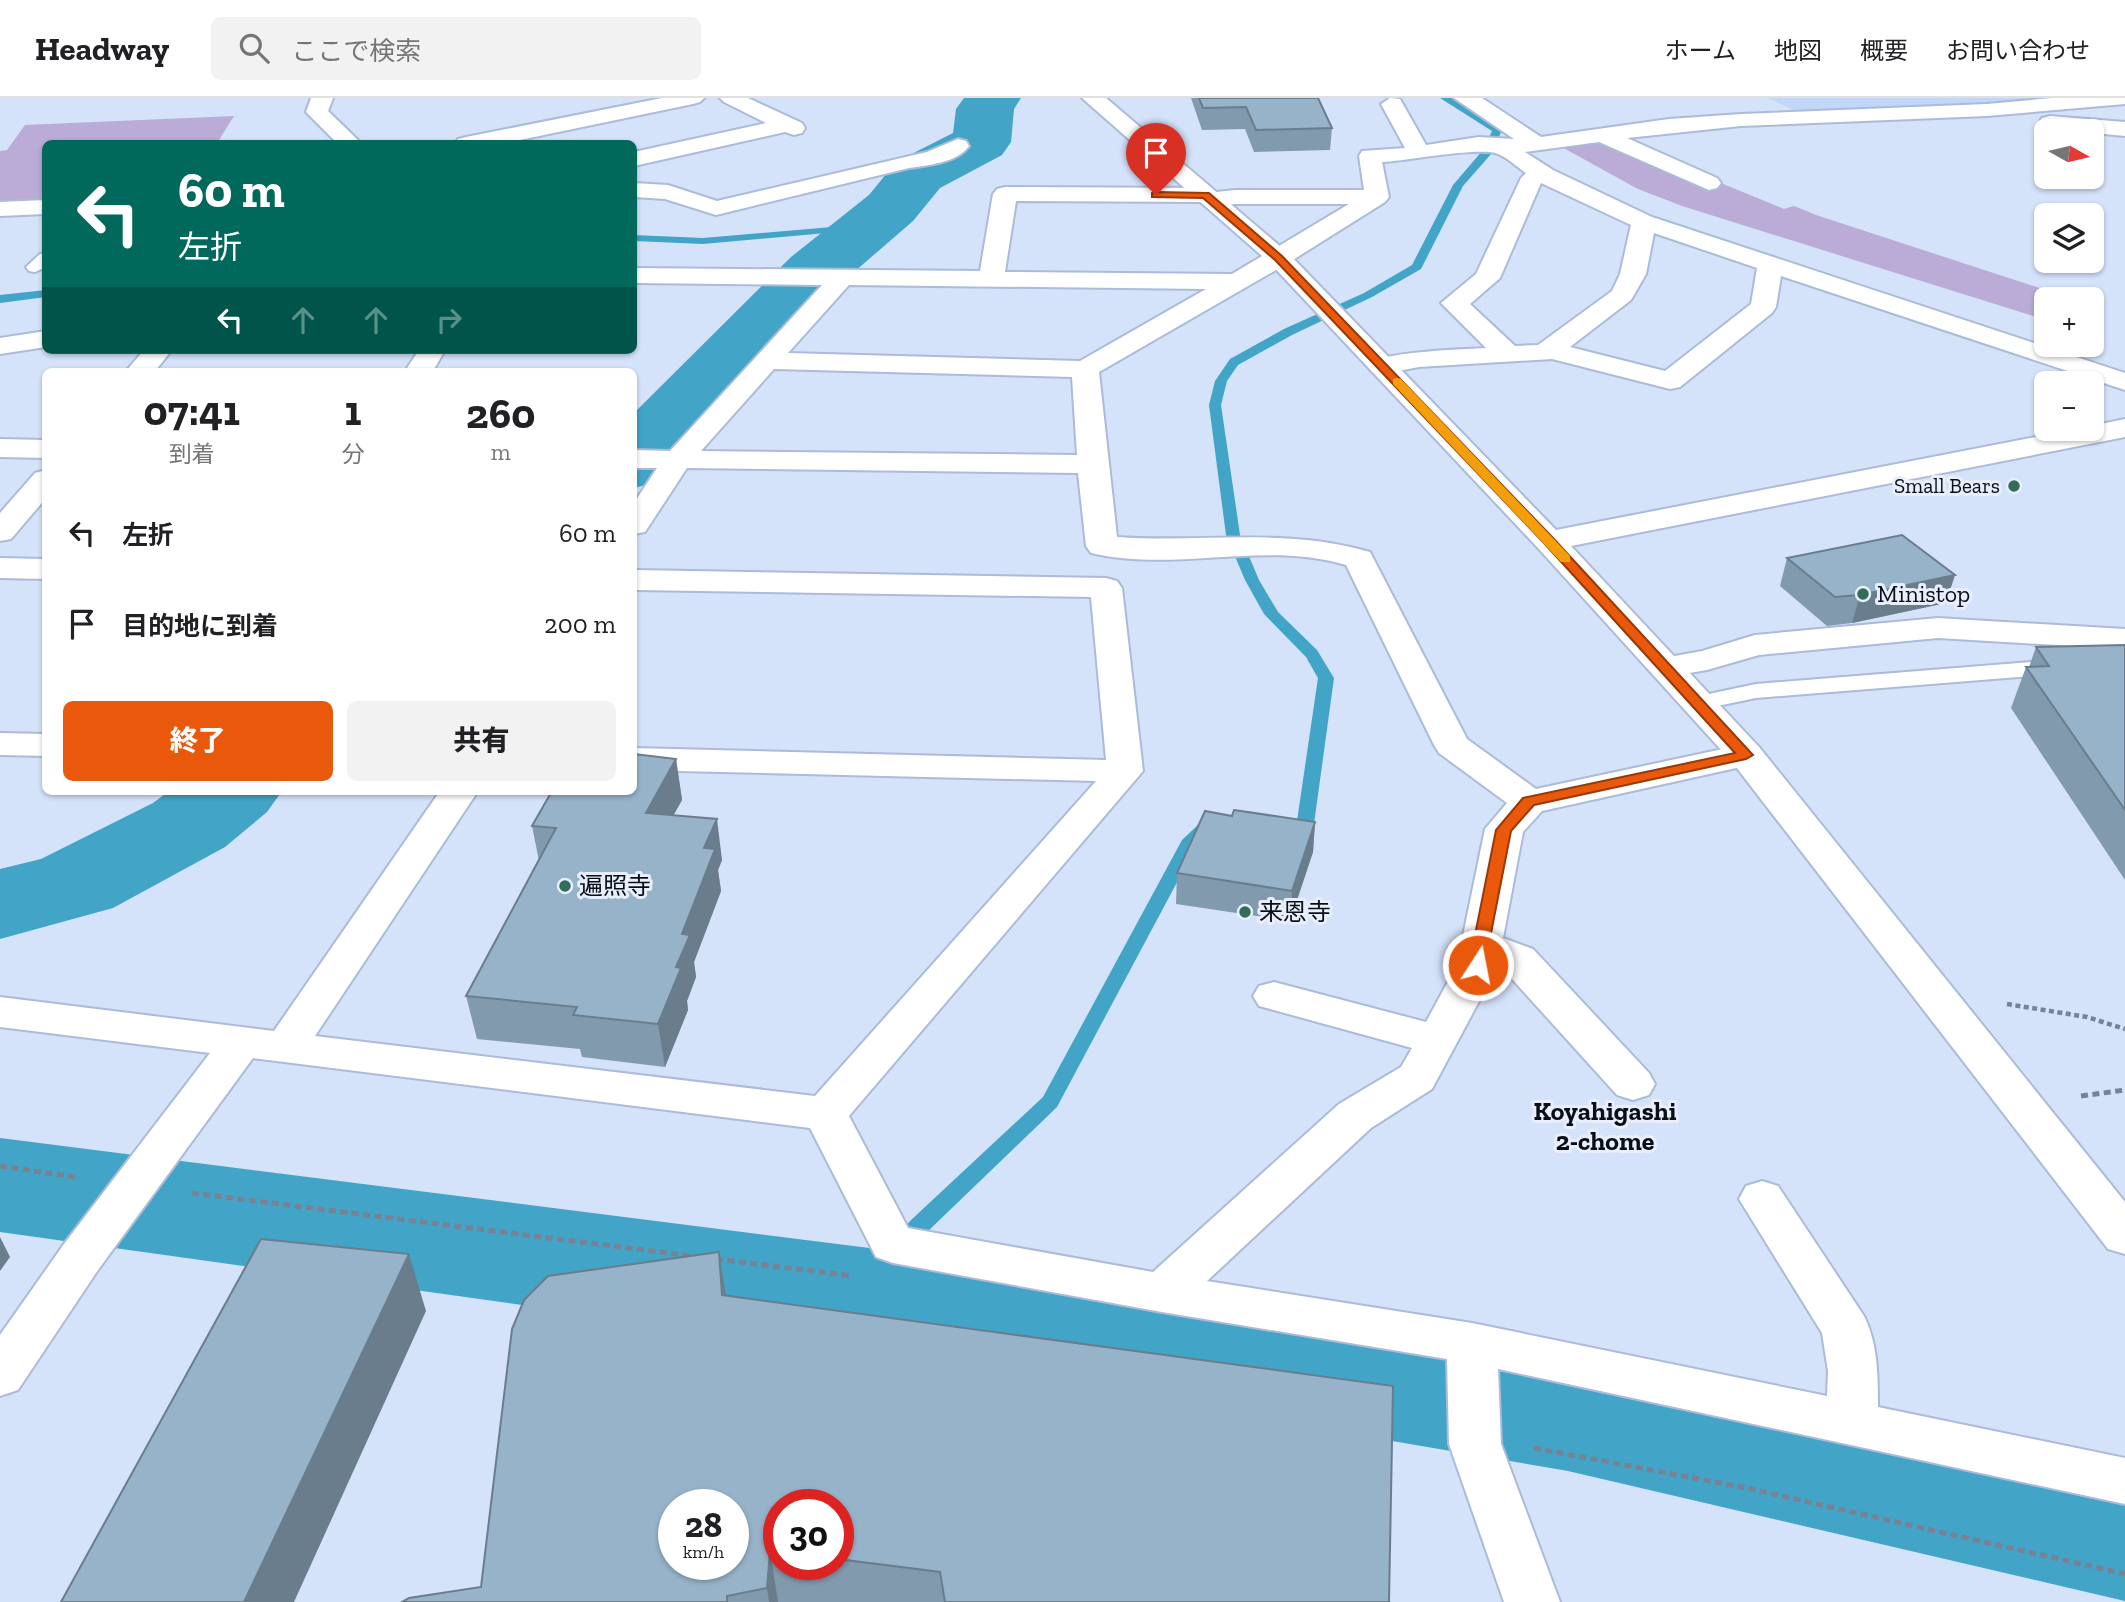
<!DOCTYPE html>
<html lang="ja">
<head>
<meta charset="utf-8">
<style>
	:root { --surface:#fff; --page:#f2f2f2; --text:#202124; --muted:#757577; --line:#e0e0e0; --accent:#ea580c }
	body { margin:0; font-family:"Zilla Slab","Noto Sans JP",serif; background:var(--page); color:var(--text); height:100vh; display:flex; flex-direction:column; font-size:26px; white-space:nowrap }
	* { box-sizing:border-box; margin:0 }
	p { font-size:23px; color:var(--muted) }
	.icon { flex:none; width:38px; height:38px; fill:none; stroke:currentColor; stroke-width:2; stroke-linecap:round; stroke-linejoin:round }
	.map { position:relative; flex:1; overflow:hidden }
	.panel { position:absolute; left:42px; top:270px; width:595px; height:427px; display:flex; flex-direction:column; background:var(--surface); border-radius:10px; box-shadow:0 2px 5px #0004 }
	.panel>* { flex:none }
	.top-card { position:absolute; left:42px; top:42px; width:595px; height:214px; border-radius:10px; box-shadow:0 2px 5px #0004; background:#00695c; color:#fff; overflow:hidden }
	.needle { width:46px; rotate:98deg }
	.buttons { position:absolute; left:2034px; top:21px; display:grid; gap:14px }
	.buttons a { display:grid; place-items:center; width:70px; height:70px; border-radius:10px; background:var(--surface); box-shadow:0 2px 5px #0004; font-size:35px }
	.speed { position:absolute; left:658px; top:1391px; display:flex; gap:14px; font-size:35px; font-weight:700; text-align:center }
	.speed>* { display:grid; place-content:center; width:91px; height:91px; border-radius:50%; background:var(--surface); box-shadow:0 2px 5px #0004; line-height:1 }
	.speed small { font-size:18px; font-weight:400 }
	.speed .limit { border:10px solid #d22; background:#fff; color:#111 }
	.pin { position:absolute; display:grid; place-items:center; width:60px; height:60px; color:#fff; margin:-72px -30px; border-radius:50% 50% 50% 0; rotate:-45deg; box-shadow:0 0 7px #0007 }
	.pin .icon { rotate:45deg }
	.me { position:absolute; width:77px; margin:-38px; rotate:11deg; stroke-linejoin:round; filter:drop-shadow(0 0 5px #0008) }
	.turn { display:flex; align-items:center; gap:24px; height:147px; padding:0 21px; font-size:32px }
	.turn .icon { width:91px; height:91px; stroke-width:2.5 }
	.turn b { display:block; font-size:49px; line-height:60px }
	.lanes { display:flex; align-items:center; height:66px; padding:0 21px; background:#0003; justify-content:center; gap:35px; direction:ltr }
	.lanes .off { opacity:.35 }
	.eta { display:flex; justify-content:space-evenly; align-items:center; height:119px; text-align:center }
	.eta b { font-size:42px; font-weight:800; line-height:49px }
	.button { display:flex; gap:14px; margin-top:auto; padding:14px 21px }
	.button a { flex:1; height:80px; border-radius:10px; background:var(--accent); color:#fff; font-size:28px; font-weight:800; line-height:80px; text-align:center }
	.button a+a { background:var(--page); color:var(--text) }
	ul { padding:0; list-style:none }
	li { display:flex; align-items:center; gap:21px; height:91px; padding:0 21px }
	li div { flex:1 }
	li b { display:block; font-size:26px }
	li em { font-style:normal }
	header { display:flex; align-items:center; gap:42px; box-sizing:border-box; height:98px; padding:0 35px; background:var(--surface); border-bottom:2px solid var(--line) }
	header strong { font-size:33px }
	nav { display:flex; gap:38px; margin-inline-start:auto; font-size:24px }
	.search { width:490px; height:63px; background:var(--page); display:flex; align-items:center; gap:18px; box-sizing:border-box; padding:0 24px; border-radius:10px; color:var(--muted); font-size:26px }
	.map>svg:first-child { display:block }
	.built { fill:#c2d6fa }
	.green { fill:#baabd7 }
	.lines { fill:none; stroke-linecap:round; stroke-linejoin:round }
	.stream { fill:#42a4c6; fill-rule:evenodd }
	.river { fill:#42a4c6; fill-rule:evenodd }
	.service-casing { stroke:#abbbd8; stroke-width:4 }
	.minor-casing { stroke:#abbbd8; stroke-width:4 }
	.tertiary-casing { stroke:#abbbd8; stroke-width:4 }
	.path-far1 { stroke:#788294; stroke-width:4.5; stroke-dasharray:5 3.5; stroke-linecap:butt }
	.path { stroke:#788294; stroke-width:5; stroke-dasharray:7 4.5; stroke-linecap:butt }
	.service { fill:#fff; fill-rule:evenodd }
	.minor { fill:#fff; fill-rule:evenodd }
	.tertiary { fill:#fff; fill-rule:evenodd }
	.wall { fill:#829aad; fill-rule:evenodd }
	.shaded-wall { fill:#6a7d8d }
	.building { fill:#97b3c9; stroke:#6a7d8d; stroke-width:2; fill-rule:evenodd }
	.route { fill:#ea580c; stroke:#983908; stroke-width:2 }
	.slow { fill:#f59e0b }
	.poi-dot { fill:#316d58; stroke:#e8effb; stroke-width:2.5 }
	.labels { text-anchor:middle; stroke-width:6; stroke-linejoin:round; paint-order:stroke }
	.far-poi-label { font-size:21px; fill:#090f18; stroke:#e8effb; text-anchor:end }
	.poi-label { font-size:24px; fill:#090f18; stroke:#e8effb; text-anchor:start }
	.neighbourhood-label { font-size:26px; font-weight:bold; fill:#090f18; stroke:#e8effb }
</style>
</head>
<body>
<header>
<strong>Headway</strong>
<div class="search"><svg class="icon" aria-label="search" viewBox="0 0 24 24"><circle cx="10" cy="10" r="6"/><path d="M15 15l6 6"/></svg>ここで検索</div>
<nav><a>ホーム</a><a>地図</a><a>概要</a><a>お問い合わせ</a></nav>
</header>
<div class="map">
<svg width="2125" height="1504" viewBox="0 0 2125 1504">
	<rect width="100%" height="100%" fill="#d4e2fa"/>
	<path class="built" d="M1768 0H2064L1966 8 1802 16Z"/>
	<g class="green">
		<path d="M234 18 217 45 46 46 45 107 0 109V53L7 52 25 27Z"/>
		<path d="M1596 40 1709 89 1723 86 1784 111 1794 108 1816 117 2073 201H2046V222L1682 108 1638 91 1558 47Z"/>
	</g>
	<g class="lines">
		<g class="stream">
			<path d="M1440 0H1452L1502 32 1492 55 1463 88 1421 171 1372 199 1292 237 1238 267 1227 283 1221 307 1240 437 1259 482 1278 514 1317 552 1334 580 1314 726 1311 730 1287 739 1278 734 1297 723 1318 580 1306 559 1264 516 1245 482 1226 437 1209 307 1215 283 1230 261 1284 231 1364 195 1412 167 1453 87 1483 52 1492 33Z"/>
			<path d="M867 126 871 127V131L703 146 634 143V137L703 140Z"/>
			<path d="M46 192V199L0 205V197Z"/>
			<path d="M1210 724 1219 729 1198 745 1057 1009 926 1135 867 1208 859 1211 851 1208 848 1202 851 1196 910 1123 1043 999 1182 742 1200 725Z"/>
		</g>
		<g class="river">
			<path d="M964 0H1021L1014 11 1011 44 1002 57 940 90 913 123 839 187 682 354 662 383 634 390V315L791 159 869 97 896 64 953 35 956 11Z"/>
			<path d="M169 693H282L267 714 225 749 113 810 0 841V771L41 761 153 705Z"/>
			<path d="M0 1040 909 1155 1568 1257 2125 1373V1503L1568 1373 909 1261 0 1134Z"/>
		</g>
		<defs>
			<g id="service">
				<path d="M46 155V169L35 174 29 173 26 169 40 156Z"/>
				<path d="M2125 561V575L2031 578 1756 600 1698 612 1690 610 1686 605 1690 600 1756 586 2031 564Z"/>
			</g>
			<g id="minor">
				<path d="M311 0H333L328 13 362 46H338L306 14Z"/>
				<path d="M662 0H704L700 4 693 6 501 46H455L458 41 466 39Z"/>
				<path d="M720 0H748L802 25 805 30 802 35 794 37 785 34 634 68V54L766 25 724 4Z"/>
				<path d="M1390 0 1400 1 1426 47 1479 39 1514 41 1454 0H1482L1541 39 1669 21 1741 16 1987 6 2052 0H2125V6L1987 18 1741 28 1627 40 1717 80 1721 85 1717 90 1709 92 1599 44 1525 54 1553 72 1652 119 2125 275V292L1781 178 1776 209 1772 215 1680 289 1670 291 1552 261 1419 269 1382 276 1372 274 1368 268 1372 262C1410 253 1447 252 1486 250L1441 205 1476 176 1521 80 1526 75C1517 69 1508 60 1498 56 1482 48 1406 63 1382 64L1389 99 1385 104 1288 165 1099 274 1117 439C1203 445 1287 429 1370 454L1467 641 1536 691 1746 646 1759 649 1764 657 1759 665 1542 713 1523 734 1503 840 1533 851 1649 975 1655 986 1649 997 1633 1002 1617 997 1503 871 1498 868 1432 991 1371 1030 1207 1183 1472 1225 1827 1298 1828 1273 1822 1235 1739 1101 1746 1088 1762 1083 1778 1088 1864 1218C1878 1246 1878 1278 1878 1309L2125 1360V1406L1498 1271 1501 1346 1560 1504H1504L1449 1346 1447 1261 1162 1214 893 1165 876 1159 810 1030 253 960 98 1172 18 1292 0 1298V1237L64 1146 210 955 0 929V899L274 933 440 693H478L315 938 815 998 1096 683 634 672V650L1106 662 1091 499 634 492V472L1106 480 1117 483 1122 490 1143 673 849 1018 908 1130 1153 1174 1339 1006 1401 969 1412 950 1259 908 1253 898 1259 888 1274 884 1426 924 1457 867 1485 731 1507 705 1439 655 1434 647 1346 467C1264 442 1175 475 1091 455L1086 448 1078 375 687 370 645 434 634 436V405L657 370H634V352L670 353 822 187 634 185V170L980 173 993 96 997 91 1005 89 1206 90 1216 94 1235 92H1364L1359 58 1362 53 1405 50 1381 6ZM1541 85 1631 127 1620 176 1612 193 1538 247 1515 248 1470 206 1500 180ZM1016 103 1202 104 1212 109 1235 106H1349L1232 176 1005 174ZM1654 135 1757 170 1751 206 1665 273 1570 249 1631 202 1646 176ZM849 187 1206 191 1080 263 788 255ZM774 271 1072 279 1077 357 701 353Z"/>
				<path d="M2050 18 2125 24V38L2042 30 2039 25 2042 20Z"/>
				<path d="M958 41 966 43 969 48C957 65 928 67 909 70L716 117 665 101 634 99V85L668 87 717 103 927 54Z"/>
				<path d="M46 102V116L0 118V104Z"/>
				<path d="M46 233V249L0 256V240Z"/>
				<path d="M144 252H172L155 273H126Z"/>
				<path d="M419 252H445L433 273H405Z"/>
				<path d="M0 341 46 342V360L0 359Z"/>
				<path d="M46 372V400L11 441 0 443V415L35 375Z"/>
				<path d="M0 460 46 461V481L0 480Z"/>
				<path d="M1938 520 2125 531V551L1938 540 1759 557 1707 572 1665 579 1653 576 1648 569 1653 562 1702 553 1755 537Z"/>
				<path d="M0 635 46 636V658L0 657Z"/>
			</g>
			<path id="tertiary" d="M1082 0H1106L1288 155 1556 432 2077 331H2091V328L2125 321V339L1571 448 1759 649 2125 1104V1156L2108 1151 1733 665 1538 450 1270 165Z"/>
		</defs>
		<use href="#service" class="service-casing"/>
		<use href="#minor" class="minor-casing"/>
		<use href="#tertiary" class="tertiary-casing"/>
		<path class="path-far1" d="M2007 906 2087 919 2125 931"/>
		<g class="path">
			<path d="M2081 998 2125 992"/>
			<path d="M0 1068 75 1079"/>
			<path d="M192 1095 693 1158"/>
			<path d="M716 1161 853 1178"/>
			<path d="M1534 1350 1747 1390 2125 1476"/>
		</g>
		<use href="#service" class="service"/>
		<use href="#minor" class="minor"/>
		<use href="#tertiary" class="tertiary"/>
	</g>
	<g class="wall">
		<path d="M1191 0H1318L1332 30 1330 52 1254 54 1245 31 1202 32Z"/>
		<path d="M1787 460 1946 505 1852 525 1827 528 1780 488Z"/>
		<path d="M2125 547V782L2011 610 2026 569H2029L2036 549Z"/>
		<path d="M676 661 682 702 673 717 722 762 718 772 721 793 694 864 696 879 687 903 688 912 665 969 582 959 580 951 477 941 466 898 539 763 532 728Z"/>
		<path d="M1232 718 1315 724 1313 754 1290 823 1176 806 1177 775Z"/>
		<path d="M726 1197 1389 1504H402L481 1489ZM779 1407H838V1466H779Z"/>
	</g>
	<g class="shaded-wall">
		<path d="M1955 477 1946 505 1852 525 1860 497Z"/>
		<path d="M676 661 682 702 652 756 646 715Z"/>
		<path d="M717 721 722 762 718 772 721 793 694 864 696 879 687 903 688 912 665 969 658 926 676 869 682 836 704 750Z"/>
		<path d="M1315 724 1313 754 1290 823 1292 793Z"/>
		<path d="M0 1139 10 1159 0 1173Z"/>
		<path d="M719 1154 728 1211 722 1197Z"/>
		<path d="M409 1156 426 1213 294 1504H244Z"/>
		<path d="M770 1452 778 1504H769L767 1490Z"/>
	</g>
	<g class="building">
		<path d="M1199 0H1318L1332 30 1256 32 1246 9 1203 10Z"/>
		<path d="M1902 437 1955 477 1860 497 1835 499 1787 460Z"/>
		<path d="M2125 547V712L2026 569 2049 568 2036 549Z"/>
		<path d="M634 656 676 661 646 715 717 721 704 750 715 751 682 836 690 837 676 869 681 870 658 926 573 917 577 909 466 898 556 730 532 728 552 693H634Z"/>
		<path d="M1234 712 1315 724 1292 793 1177 775 1205 713 1232 718Z"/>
		<path d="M261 1141 409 1156 244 1504H61Z"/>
		<path d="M719 1154 722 1197 1393 1288 1389 1504H945L940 1474 838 1461V1407H779V1453L770 1452 767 1490 727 1498V1504H402L409 1500 481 1489 512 1231 524 1202 548 1178ZM674 1407H733V1466H674Z"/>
	</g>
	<path class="route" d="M1156 94 1209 95 1282 158 1553 440 1753 657 1746 661 1534 707 1511 733 1484 871 1478 873 1469 867 1496 732 1523 700 1735 655 1544 445 1275 162 1203 100 1152 99V95Z"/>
	<path class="slow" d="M1397 280 1401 281 1570 458V464H1561L1393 286V281Z"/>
	<g class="poi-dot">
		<circle cx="2014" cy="388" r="7"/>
		<circle cx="1863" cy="496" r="7"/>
		<circle cx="565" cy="788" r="7"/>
		<circle cx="1245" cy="814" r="7"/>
	</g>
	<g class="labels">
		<g class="far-poi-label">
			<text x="2000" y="395">Small Bears</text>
		</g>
		<g class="poi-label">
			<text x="1877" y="504">Ministop</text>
			<text x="579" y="796">遍照寺</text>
			<text x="1259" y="822">来恩寺</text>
		</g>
		<g class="neighbourhood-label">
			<text x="1605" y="1022">Koyahigashi<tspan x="1605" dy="30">2-chome</tspan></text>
		</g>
	</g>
</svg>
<div class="buttons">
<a><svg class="needle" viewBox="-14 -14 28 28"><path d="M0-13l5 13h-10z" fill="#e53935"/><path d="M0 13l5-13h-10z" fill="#757577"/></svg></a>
<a><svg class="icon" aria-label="layers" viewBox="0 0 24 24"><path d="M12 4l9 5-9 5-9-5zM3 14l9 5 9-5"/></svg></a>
<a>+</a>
<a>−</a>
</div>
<div class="speed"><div>28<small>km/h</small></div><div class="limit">30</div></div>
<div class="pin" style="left:1156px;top:97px;background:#d93025"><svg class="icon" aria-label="arrive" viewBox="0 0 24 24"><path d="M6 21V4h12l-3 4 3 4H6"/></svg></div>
<svg class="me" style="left:1478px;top:867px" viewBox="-20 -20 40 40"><circle r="17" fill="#ea580c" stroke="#fff" stroke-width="3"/><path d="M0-11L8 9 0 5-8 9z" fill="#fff"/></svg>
<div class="top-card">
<div class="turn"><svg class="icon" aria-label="left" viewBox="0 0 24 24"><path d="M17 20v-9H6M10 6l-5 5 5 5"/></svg><div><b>60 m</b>左折</div></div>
<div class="lanes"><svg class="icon" aria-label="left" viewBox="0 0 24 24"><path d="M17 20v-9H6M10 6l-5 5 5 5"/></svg><svg class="icon off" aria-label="ahead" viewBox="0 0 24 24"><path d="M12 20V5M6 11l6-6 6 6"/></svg><svg class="icon off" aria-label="ahead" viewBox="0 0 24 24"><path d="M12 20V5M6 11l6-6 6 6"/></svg><svg class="icon off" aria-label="right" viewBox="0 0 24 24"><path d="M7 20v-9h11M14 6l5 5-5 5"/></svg></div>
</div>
<section class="panel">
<div class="eta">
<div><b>07:41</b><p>到着</p></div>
<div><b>1</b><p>分</p></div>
<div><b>260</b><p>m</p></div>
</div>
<ul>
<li><svg class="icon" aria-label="left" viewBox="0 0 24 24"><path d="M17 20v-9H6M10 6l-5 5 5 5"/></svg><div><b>左折</b></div><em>60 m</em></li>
<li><svg class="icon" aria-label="arrive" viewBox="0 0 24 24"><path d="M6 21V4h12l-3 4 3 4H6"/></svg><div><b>目的地に到着</b></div><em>200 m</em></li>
</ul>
<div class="button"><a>終了</a><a>共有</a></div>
</section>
</div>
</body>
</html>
